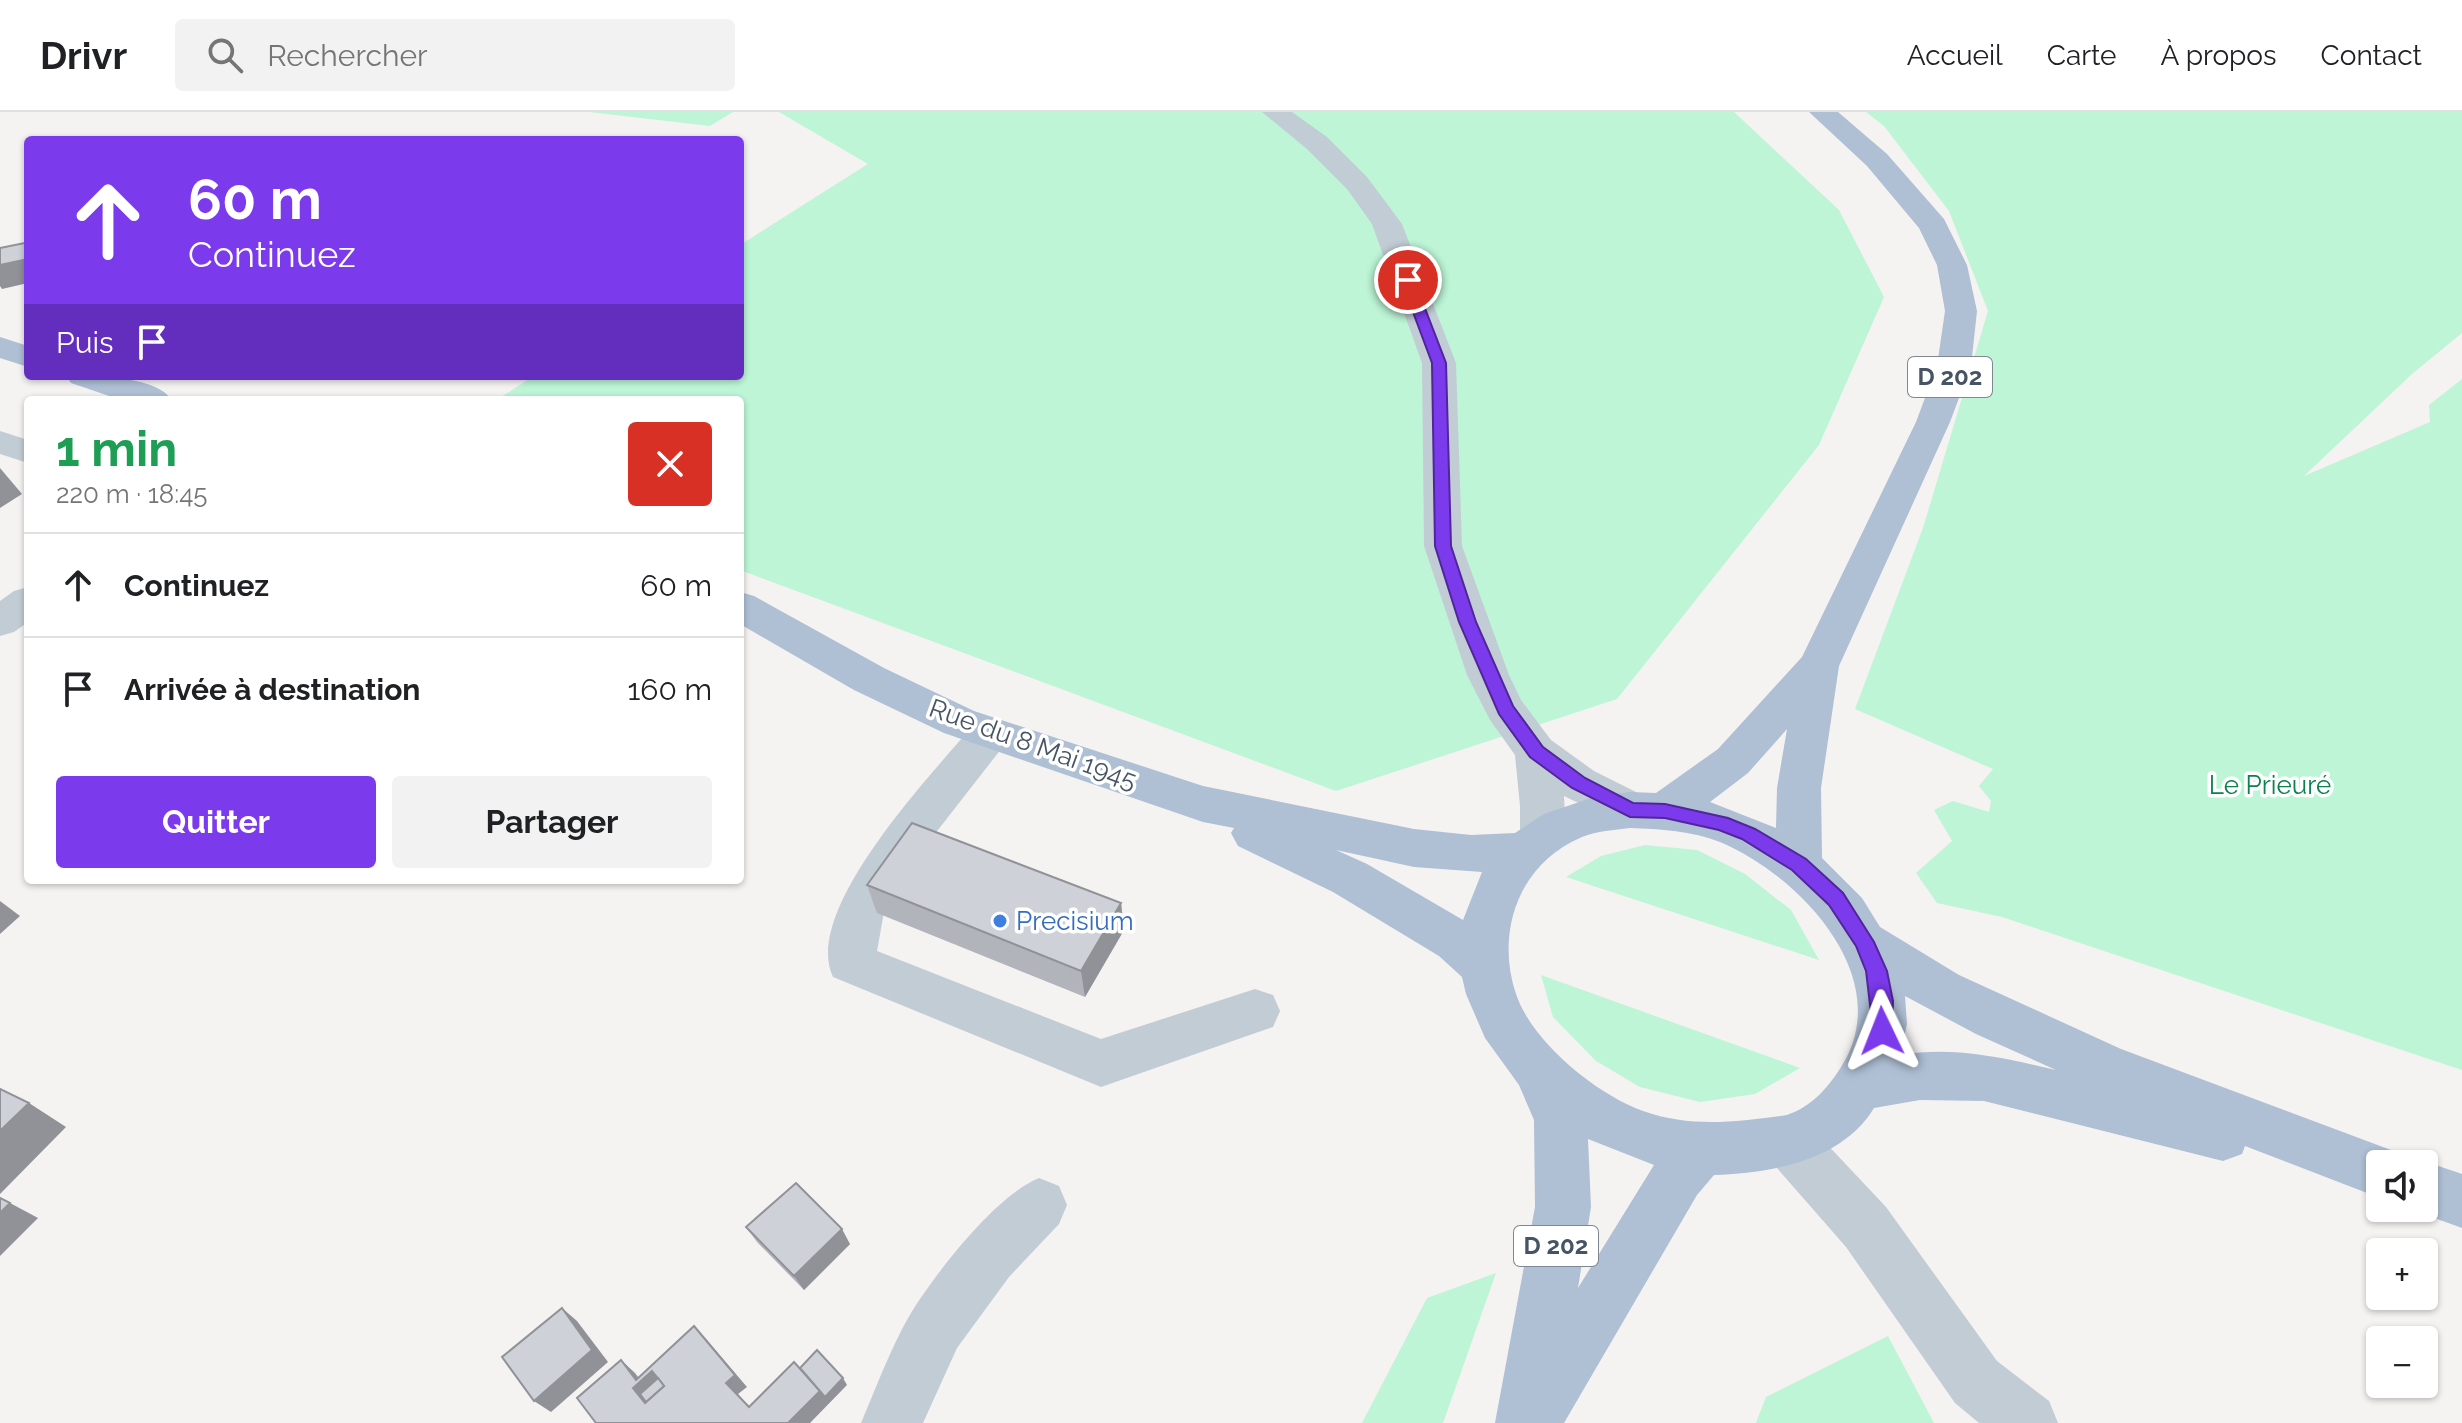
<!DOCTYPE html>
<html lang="fr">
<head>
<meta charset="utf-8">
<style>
	:root { --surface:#fff; --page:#f2f2f2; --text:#202124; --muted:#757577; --line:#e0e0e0; --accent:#7c3aed }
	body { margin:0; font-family:Raleway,sans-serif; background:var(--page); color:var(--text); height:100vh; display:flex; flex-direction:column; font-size:30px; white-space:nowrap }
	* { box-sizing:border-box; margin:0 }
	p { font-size:26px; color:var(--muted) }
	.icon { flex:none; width:44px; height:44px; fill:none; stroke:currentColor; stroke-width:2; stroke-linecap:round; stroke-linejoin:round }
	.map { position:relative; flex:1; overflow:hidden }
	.side { position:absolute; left:24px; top:284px; width:720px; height:488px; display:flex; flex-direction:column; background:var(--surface); border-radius:8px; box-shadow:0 2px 6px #0004 }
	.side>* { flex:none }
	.banner { position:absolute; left:24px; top:24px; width:720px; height:244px; border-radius:8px; box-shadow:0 2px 6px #0004; background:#7c3aed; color:#fff; overflow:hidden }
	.tools { position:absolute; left:2366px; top:1038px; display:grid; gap:16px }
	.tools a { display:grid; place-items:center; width:72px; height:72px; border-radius:8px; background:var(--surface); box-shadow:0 2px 6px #0004; font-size:40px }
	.pin { position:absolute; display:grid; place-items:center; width:68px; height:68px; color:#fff; margin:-34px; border:4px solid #fff; border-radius:50%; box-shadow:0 2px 8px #0007 }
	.me { position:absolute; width:88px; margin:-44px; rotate:358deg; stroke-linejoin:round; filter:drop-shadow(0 0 6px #0008) }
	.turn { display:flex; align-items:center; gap:28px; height:168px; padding:0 32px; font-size:36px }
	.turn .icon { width:104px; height:104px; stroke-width:2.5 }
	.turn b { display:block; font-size:56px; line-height:68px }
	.then { display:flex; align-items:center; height:76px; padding:0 32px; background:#0003; gap:16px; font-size:30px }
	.round { display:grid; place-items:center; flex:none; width:84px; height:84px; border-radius:8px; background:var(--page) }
	.headline { display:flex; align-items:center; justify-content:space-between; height:136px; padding:0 32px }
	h1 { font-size:48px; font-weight:700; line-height:60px; color:#1e9e55 }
	.primary-button { display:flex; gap:16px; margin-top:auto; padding:16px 32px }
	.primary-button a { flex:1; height:92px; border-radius:8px; background:var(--accent); color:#fff; font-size:32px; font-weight:700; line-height:92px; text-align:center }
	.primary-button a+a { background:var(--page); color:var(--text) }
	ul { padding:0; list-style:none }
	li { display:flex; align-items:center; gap:24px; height:104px; padding:0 32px; border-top:2px solid var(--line) }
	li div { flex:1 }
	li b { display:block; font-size:30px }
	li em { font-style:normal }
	header { display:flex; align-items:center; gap:48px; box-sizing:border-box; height:112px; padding:0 40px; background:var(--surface); border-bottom:2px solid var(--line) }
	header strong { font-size:38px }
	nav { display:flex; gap:44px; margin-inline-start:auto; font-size:28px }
	.search { width:560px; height:72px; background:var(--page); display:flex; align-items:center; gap:20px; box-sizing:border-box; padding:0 28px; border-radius:8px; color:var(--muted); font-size:30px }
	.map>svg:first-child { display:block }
	.green { fill:#bdf5d6 }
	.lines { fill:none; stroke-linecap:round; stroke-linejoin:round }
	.minor { fill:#c2ccd5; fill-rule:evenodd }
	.major { fill:#afbfd4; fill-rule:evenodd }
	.wall { fill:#b1b4ba }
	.shaded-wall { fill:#909297 }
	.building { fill:#ced1d8; stroke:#909297; stroke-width:2; fill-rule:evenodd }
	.route { fill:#7c3aed; stroke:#51269a; stroke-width:2 }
	.shop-dot { fill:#3f7fe0; stroke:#fff; stroke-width:3 }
	.labels { text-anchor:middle; stroke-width:7; stroke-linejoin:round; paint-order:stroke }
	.shield { fill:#fff; stroke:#7e8792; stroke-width:2 }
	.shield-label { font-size:24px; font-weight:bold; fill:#475463 }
	.street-label { font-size:26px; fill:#475463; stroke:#fff }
	.park-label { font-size:26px; fill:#0c834f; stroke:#fff }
	.shop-label { font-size:26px; fill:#366cbe; stroke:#fff; text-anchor:start }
</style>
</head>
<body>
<header>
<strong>Drivr</strong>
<div class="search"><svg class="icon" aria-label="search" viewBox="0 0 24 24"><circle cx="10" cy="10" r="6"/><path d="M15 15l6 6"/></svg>Rechercher</div>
<nav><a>Accueil</a><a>Carte</a><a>À propos</a><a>Contact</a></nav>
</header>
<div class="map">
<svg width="2462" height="1311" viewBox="0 0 2462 1311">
	<rect width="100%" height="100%" fill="#f5f2f2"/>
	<g class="green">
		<path d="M589 0H733L710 14Z"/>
		<path d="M779 0H1734L1839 98 1884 185 1819 333 1617 587 1336 679 740 458V288H496L534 264H740V133L868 52Z"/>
		<path d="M1866 0H2462V221L2412 262 2304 364 2430 310 2429 293 2462 267V958L2002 805 1937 791 1916 761 1952 729 1934 698 1953 689 1989 700 1991 689 1979 674 1993 657 1855 597 1923 416 1988 199 1949 99 1884 14Z"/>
		<path d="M1645 733 1697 738 1745 762 1791 798 1819 848 1566 765 1601 744Z"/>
		<path d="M1541 863 1800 956 1755 982 1700 990 1640 975 1596 949 1553 905Z"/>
		<path d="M1496 1161 1443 1311H1362L1427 1186Z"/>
		<path d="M1888 1224 1934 1311H1756L1766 1285Z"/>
	</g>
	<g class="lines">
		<g class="minor">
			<path d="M1262 0H1292L1327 25 1367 65 1402 112 1456 251 1462 434 1509 563 1521 588 1551 628 1594 659 1646 685 1653 698 1646 711 1630 716 1564 684 1566 725 1559 738 1543 744 1527 738 1520 725V694L1515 643 1490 608 1467 563 1424 434 1422 251 1372 112 1347 77 1307 37Z"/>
			<path d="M0 319 28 328V351L0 342Z"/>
			<path d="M28 475V510L14 520 0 524V489L14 479Z"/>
			<path d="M990 607 1005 611 1012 623 913 750 884 800 877 839 1101 927 1255 877 1273 883 1280 899 1273 915 1101 975 833 865C801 798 933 661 975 611Z"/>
			<path d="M1788 1003 1807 1011 1886 1095 1997 1249 2049 1289 2058 1311H1979L1955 1291 1846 1135 1769 1047 1761 1029 1769 1011Z"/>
			<path d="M1039 1066 1059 1074 1067 1093 1059 1112 1009 1165 957 1236 923 1311H861C877 1274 894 1227 916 1193 941 1155 997 1083 1039 1066Z"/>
		</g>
		<g class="major">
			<path d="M1809 0H1838L1887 42 1944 107 1967 153 1977 199 1971 254 1950 310 1839 554 1821 676 1822 746 1862 786 1880 815 1959 863 2121 937 2399 1041 2404 1052H2380V1086L2245 1034 2242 1042 2223 1049 1984 989 1920 988 1874 996C1842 1049 1771 1061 1714 1063L1697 1083 1564 1311H1495L1535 1095 1534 1008 1519 973 1485 926 1466 882 1462 865 1439 844 1333 780 1238 734 1231 721 1234 716 1203 710 944 621 854 578 740 512V480L754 484 884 556 974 599 1203 674 1414 717 1471 723 1515 721 1544 702 1594 685 1630 680 1656 681 1718 637 1802 545 1916 310 1937 254 1945 199 1937 153 1919 116 1867 54ZM1787 617 1777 676 1776 716 1710 690 1748 661ZM1630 716C1660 717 1692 719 1720 730 1799 763 1898 866 1841 955 1828 976 1811 995 1787 1003 1737 1010 1691 1016 1643 999 1596 982 1532 930 1516 882 1495 820 1519 751 1582 725 1597 719 1614 718 1630 716ZM1336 738 1414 755 1482 760 1463 808 1367 752ZM1905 884 1976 922 2056 958C2004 946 1954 934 1900 943L1907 912ZM1588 1027 1654 1053 1578 1176 1591 1095Z"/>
			<path d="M0 225 28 234V255L0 246Z"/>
			<path d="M66 264C94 264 155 263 172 288H121L71 271Z"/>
			<path d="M2424 1049 2462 1062V1116L2407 1096H2424V1052H2417Z"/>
		</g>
	</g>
	<g class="wall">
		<path d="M867 773 1121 791 1124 818 1085 885 877 801Z"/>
		<path d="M746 1115 850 1132 804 1178 757 1130Z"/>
	</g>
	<g class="shaded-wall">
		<path d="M28 147V171L2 177 0 174V153Z"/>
		<path d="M0 356 22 382 0 396Z"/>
		<path d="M0 789 20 804 0 822Z"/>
		<path d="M1121 791 1124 818 1085 885 1081 859Z"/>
		<path d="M29 991 66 1015 0 1082V1019Z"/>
		<path d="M10 1091 38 1106 0 1144V1101Z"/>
		<path d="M842 1117 850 1132 804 1178 794 1164Z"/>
		<path d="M562 1196 577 1209 608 1250 551 1300 534 1289Z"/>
		<path d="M694 1214 706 1227 747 1275 738 1282 760 1307 726 1271Z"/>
		<path d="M621 1248 635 1261 641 1269 652 1259 666 1271 645 1291 633 1276 636 1268Z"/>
		<path d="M843 1266 847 1273 810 1311H788L820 1279Z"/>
	</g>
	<g class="building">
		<path d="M26 118H28V147L0 153V136L25 131Z"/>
		<path d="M912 711 1121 791 1081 859 867 773Z"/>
		<path d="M0 977 29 991 0 1019Z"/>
		<path d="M796 1071 842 1117 794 1164 746 1115Z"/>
		<path d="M0 1086 10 1091 0 1101Z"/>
		<path d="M562 1196 592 1238 534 1289 502 1245Z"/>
		<path d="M694 1214 735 1263 726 1271 749 1295 794 1250 820 1279 788 1311H596L577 1286 621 1248 636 1268ZM652 1259 664 1274 645 1291 633 1276Z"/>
		<path d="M817 1238 843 1266 825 1285 800 1256Z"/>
		<path d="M658 1266 664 1274 646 1290 640 1282Z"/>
	</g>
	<path class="route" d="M1408 164 1414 168 1446 251 1451 434 1476 510 1513 594 1543 635 1585 666 1633 691 1665 692 1728 706 1755 717 1806 747 1843 781 1874 830 1887 859 1893 889 1892 919 1889 926 1882 929 1874 926 1866 859 1856 834 1829 793 1792 758 1742 727 1719 718 1665 706 1630 705 1572 676 1530 645 1499 602 1459 510 1435 434 1432 251 1401 168Z"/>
	<circle class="shop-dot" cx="1000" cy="809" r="8"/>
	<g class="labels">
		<g class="shield">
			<rect x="1908" y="245" width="84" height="40" rx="6"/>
			<rect x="1514" y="1114" width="84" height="40" rx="6"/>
		</g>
		<g class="shield-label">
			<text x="1950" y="273">D 202</text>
			<text x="1556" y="1142">D 202</text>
		</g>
		<g class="street-label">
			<text transform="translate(1033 632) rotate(20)" y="9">Rue du 8 Mai 1945</text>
		</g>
		<g class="park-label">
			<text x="2270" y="682">Le Prieuré</text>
		</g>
		<g class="shop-label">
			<text x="1016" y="818">Precisium</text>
		</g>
	</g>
</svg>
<div class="tools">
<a><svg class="icon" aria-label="sound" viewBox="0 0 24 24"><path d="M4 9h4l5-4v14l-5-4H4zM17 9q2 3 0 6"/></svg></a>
<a>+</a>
<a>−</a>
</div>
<div class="pin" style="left:1408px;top:168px;background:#d93025"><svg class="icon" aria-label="arrive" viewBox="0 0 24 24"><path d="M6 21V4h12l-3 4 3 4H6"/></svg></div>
<svg class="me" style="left:1882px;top:919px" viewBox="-20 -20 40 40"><path d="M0-17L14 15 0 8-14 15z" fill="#7c3aed" stroke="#fff" stroke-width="4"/></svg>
<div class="banner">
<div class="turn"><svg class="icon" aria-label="ahead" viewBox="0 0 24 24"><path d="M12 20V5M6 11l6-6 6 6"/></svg><div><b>60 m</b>Continuez</div></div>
<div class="then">Puis<svg class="icon" aria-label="arrive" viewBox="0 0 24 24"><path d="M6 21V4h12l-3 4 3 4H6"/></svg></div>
</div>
<section class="side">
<div class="headline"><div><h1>1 min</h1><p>220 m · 18:45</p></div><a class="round" style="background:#d93025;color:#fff"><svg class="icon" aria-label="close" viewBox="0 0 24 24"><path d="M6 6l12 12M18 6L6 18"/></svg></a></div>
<ul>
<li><svg class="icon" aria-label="ahead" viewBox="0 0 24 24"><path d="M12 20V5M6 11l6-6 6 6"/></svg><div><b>Continuez</b></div><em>60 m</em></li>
<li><svg class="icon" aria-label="arrive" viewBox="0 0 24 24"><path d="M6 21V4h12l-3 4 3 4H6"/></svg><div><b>Arrivée à destination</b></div><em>160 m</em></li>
</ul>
<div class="primary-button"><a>Quitter</a><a>Partager</a></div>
</section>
</div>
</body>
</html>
